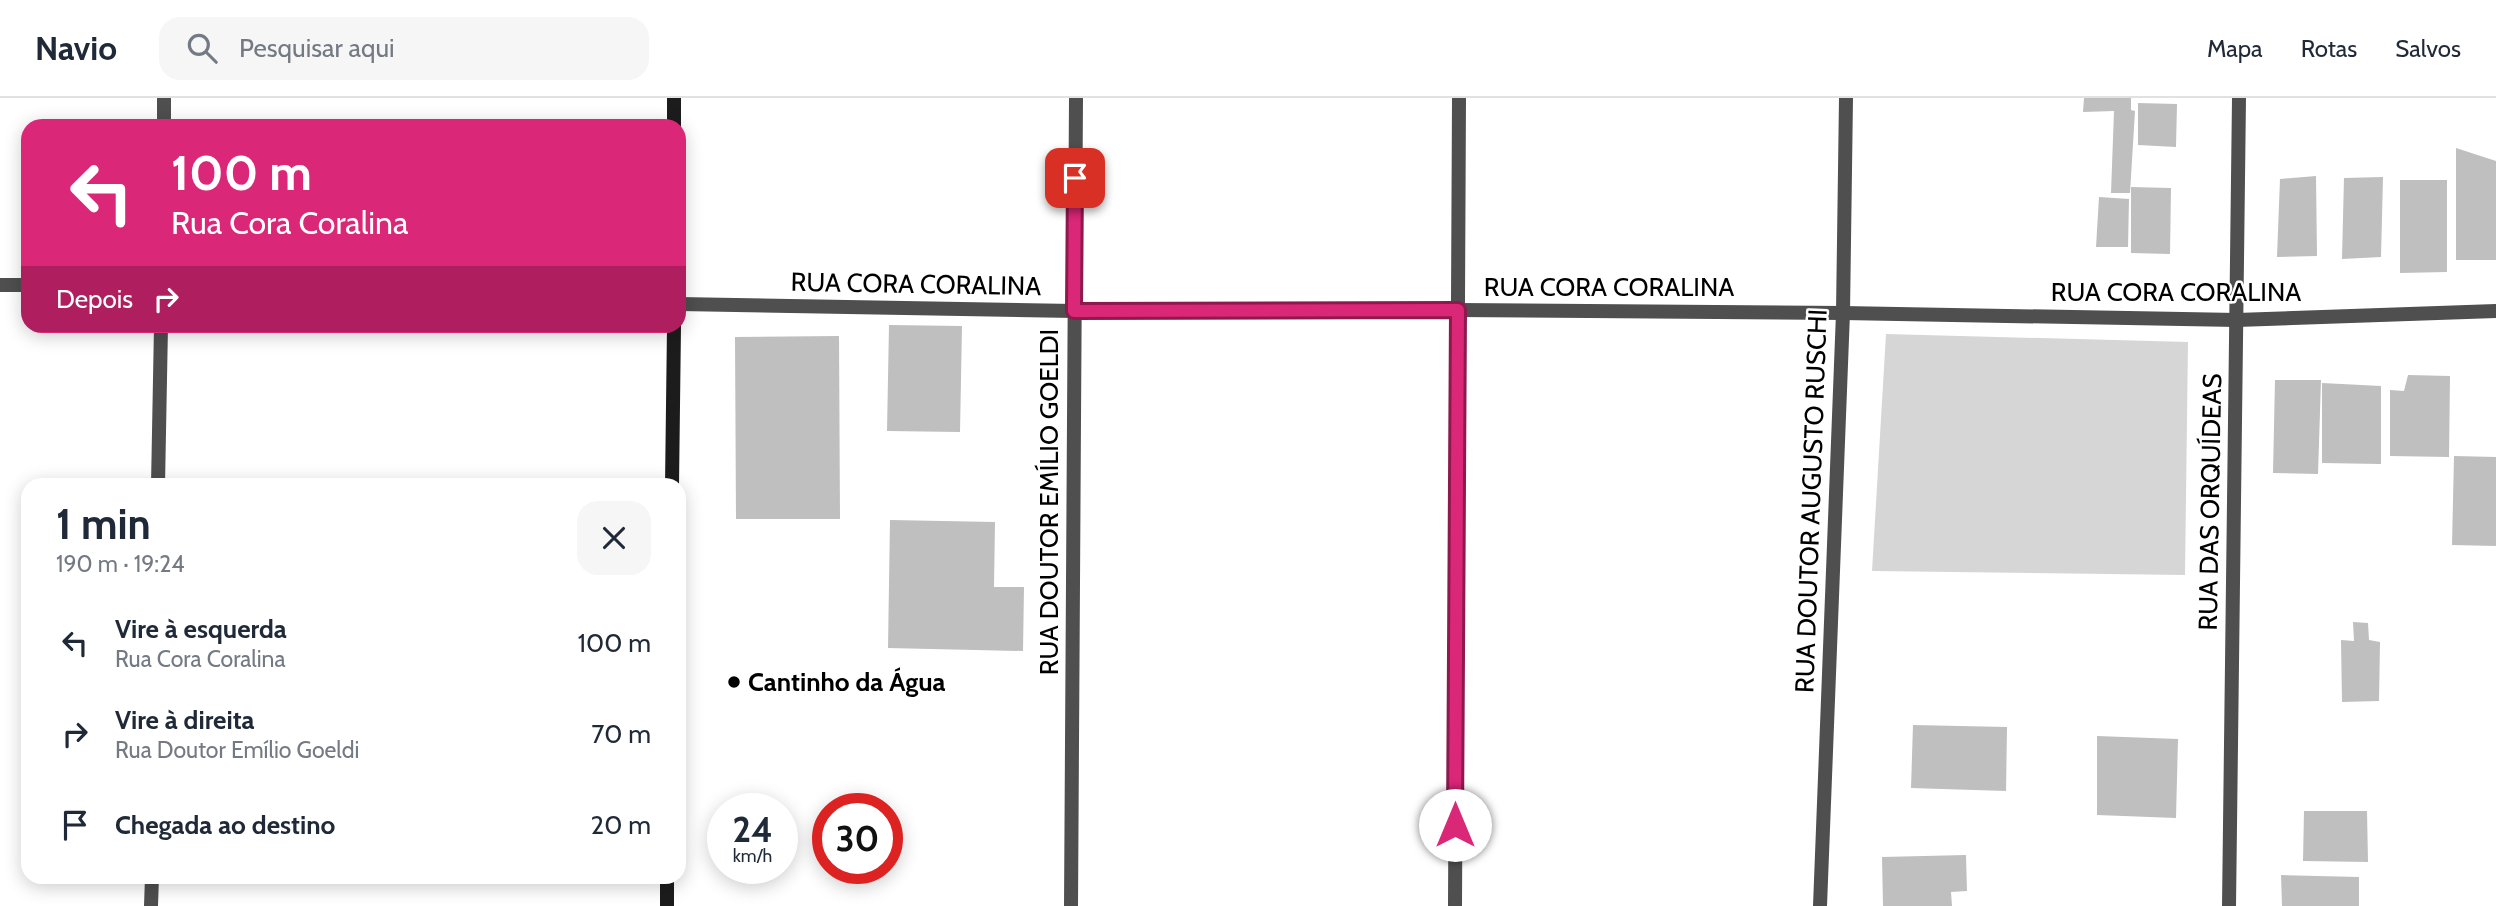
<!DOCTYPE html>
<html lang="pt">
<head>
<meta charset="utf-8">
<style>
	:root { --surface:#fff; --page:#f6f6f7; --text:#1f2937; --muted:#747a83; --line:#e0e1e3 }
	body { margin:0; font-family:Cabin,sans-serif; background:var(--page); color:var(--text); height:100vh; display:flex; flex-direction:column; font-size:26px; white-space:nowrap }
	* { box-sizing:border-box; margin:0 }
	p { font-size:23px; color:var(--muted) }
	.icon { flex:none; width:38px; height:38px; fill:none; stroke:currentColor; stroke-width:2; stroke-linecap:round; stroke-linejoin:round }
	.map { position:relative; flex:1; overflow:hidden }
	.sheet { position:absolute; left:21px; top:380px; width:665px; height:406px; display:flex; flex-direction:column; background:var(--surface); border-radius:21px; box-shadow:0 4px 18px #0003 }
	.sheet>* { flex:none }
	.hud { position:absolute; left:21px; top:21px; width:665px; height:214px; border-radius:21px; box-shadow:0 4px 18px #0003; background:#db2777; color:#fff; overflow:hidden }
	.speed { position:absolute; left:707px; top:695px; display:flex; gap:14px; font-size:35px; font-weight:700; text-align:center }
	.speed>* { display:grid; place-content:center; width:91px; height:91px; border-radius:50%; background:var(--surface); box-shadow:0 4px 18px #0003; line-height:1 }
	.speed small { font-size:18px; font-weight:400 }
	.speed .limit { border:10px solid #d22; background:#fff; color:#111 }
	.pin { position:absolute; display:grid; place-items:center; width:60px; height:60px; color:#fff; margin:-30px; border-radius:14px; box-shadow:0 4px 10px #0006 }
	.me { position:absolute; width:77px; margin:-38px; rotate:0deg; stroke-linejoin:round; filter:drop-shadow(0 0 5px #0008) }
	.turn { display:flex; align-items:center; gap:24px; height:147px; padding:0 35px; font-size:32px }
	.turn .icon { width:91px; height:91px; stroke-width:2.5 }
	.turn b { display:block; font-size:49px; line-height:60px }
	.then { display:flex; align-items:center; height:66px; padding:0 35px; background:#0003; gap:14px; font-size:26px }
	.round { display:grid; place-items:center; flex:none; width:74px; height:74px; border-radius:21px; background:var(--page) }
	.head { display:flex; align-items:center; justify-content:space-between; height:119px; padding:0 35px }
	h1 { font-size:42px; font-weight:700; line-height:52px }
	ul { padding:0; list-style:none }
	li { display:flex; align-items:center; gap:21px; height:91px; padding:0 35px }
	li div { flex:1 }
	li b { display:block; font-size:26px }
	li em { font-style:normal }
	header { display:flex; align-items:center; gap:42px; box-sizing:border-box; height:98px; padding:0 35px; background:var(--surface); border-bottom:2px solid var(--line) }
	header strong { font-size:33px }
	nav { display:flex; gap:38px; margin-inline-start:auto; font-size:24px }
	.search { width:490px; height:63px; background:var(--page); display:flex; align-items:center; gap:18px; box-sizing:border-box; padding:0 24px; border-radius:21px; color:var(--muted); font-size:26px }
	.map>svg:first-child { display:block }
	.green { fill:#d6d6d6 }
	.building { fill:#bfbfbf }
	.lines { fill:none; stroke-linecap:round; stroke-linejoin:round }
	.street { stroke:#4f4f4f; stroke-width:14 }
	.secondary { stroke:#1c1c1c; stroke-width:14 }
	.route-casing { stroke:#8e194d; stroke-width:18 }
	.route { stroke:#db2777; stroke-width:12 }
	.poi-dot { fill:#000; stroke:#fff; stroke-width:2.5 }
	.labels { text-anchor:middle; stroke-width:5; stroke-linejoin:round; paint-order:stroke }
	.street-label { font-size:26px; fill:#000; stroke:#fff }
	.poi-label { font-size:26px; font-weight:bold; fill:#000; stroke:#fff; text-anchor:start }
</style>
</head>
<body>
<header>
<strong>Navio</strong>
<div class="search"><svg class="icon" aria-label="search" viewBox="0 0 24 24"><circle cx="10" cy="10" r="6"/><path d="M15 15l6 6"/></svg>Pesquisar aqui</div>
<nav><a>Mapa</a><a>Rotas</a><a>Salvos</a></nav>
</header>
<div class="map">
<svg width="2496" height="808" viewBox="0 0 2496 808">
	<rect width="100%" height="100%" fill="#fff"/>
	<path class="green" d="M1886 236 2188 244 2185 477 1872 473Z"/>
	<g class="building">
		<path d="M2084 0H2131V12L2135 13 2130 95H2111L2114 13 2083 14Z"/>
		<path d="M2138 5 2177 6 2176 49 2138 47Z"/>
		<path d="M2456 50 2496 63V162H2456Z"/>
		<path d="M2316 78 2317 158 2277 159 2280 81Z"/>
		<path d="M2383 79 2381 159 2342 161 2344 80Z"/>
		<path d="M2400 82H2447V174L2400 175Z"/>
		<path d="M2131 89 2171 90 2170 156 2131 155Z"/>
		<path d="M2099 99 2129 101 2128 149H2096Z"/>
		<path d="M889 227 962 228 960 334 887 333Z"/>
		<path d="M839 238 840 421H736L735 239Z"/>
		<path d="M2408 277 2450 278 2449 359 2390 358V292L2404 293Z"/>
		<path d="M2275 282H2321L2318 376 2273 375Z"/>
		<path d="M2322 285 2381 288V366L2322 365Z"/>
		<path d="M2454 358 2496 359V448L2452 447Z"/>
		<path d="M890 422 995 424 994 489H1024L1023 553 888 550Z"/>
		<path d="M2353 524 2368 525 2369 542 2380 544 2379 603 2342 604 2341 542 2354 543Z"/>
		<path d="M1913 627 2007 629 2006 693 1911 690Z"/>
		<path d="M2097 638 2178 641 2176 720 2097 717Z"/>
		<path d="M2304 713H2367L2368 764 2303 763Z"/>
		<path d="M1966 757 1967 793 1951 794 1952 808H1883L1882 759Z"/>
		<path d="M2281 777 2359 779V808H2282Z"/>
	</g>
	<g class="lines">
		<g class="street">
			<path d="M164 28V0"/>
			<path d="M0 187H28"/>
			<path d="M679 206 1074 213 1458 212 1843 215 2237 222 2496 213"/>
			<path d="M158 387 161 228"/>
			<path d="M151 808 152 779"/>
			<path d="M1071 808 1076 0"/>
			<path d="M1455 808 1459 0"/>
			<path d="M1820 808 1843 215 1846 0"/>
			<path d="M2229 808 2239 0"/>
		</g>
		<g class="secondary">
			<path d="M674 0V28"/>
			<path d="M672 387 674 228"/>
			<path d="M667 808V779"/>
		</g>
	</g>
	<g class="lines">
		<defs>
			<path id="route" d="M1075 80 1074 213 1458 212 1455 727"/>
		</defs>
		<use href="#route" class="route-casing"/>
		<use href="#route" class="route"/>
	</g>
	<circle class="poi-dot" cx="734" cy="584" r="7"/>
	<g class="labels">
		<g class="street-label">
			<text transform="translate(916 186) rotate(1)" y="9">RUA CORA CORALINA</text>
			<text x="1609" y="198">RUA CORA CORALINA</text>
			<text x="2176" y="203">RUA CORA CORALINA</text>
			<text transform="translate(1811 403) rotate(-88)" y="9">RUA DOUTOR AUGUSTO RUSCHI</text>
			<text transform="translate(1049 404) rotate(-90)" y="9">RUA DOUTOR EMÍLIO GOELDI</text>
			<text transform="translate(2210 404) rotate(-89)" y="9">RUA DAS ORQUÍDEAS</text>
		</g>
		<g class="poi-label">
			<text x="748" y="593">Cantinho da Água</text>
		</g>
	</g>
</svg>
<div class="speed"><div>24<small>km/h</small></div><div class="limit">30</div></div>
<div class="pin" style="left:1075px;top:80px;background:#d93025"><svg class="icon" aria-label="arrive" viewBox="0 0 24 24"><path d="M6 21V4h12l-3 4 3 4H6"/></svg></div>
<svg class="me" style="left:1455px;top:727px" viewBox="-20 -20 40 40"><circle r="19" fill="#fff"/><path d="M0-13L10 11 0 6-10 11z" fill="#db2777"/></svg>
<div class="hud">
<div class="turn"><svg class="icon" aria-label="left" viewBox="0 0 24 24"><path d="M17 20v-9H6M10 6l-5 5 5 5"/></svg><div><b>100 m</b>Rua Cora Coralina</div></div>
<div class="then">Depois<svg class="icon" aria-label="right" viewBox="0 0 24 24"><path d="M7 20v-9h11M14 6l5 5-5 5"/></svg></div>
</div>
<section class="sheet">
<div class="head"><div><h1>1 min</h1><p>190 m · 19:24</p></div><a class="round"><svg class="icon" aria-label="close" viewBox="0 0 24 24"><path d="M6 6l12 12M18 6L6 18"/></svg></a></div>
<ul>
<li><svg class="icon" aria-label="left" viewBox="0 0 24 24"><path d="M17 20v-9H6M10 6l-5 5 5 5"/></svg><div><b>Vire à esquerda</b><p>Rua Cora Coralina</p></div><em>100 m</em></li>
<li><svg class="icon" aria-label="right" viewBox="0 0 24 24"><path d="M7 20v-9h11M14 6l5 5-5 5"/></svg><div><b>Vire à direita</b><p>Rua Doutor Emílio Goeldi</p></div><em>70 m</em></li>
<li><svg class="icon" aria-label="arrive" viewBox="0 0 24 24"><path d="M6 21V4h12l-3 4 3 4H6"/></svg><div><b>Chegada ao destino</b></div><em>20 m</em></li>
</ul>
</section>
</div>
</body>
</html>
